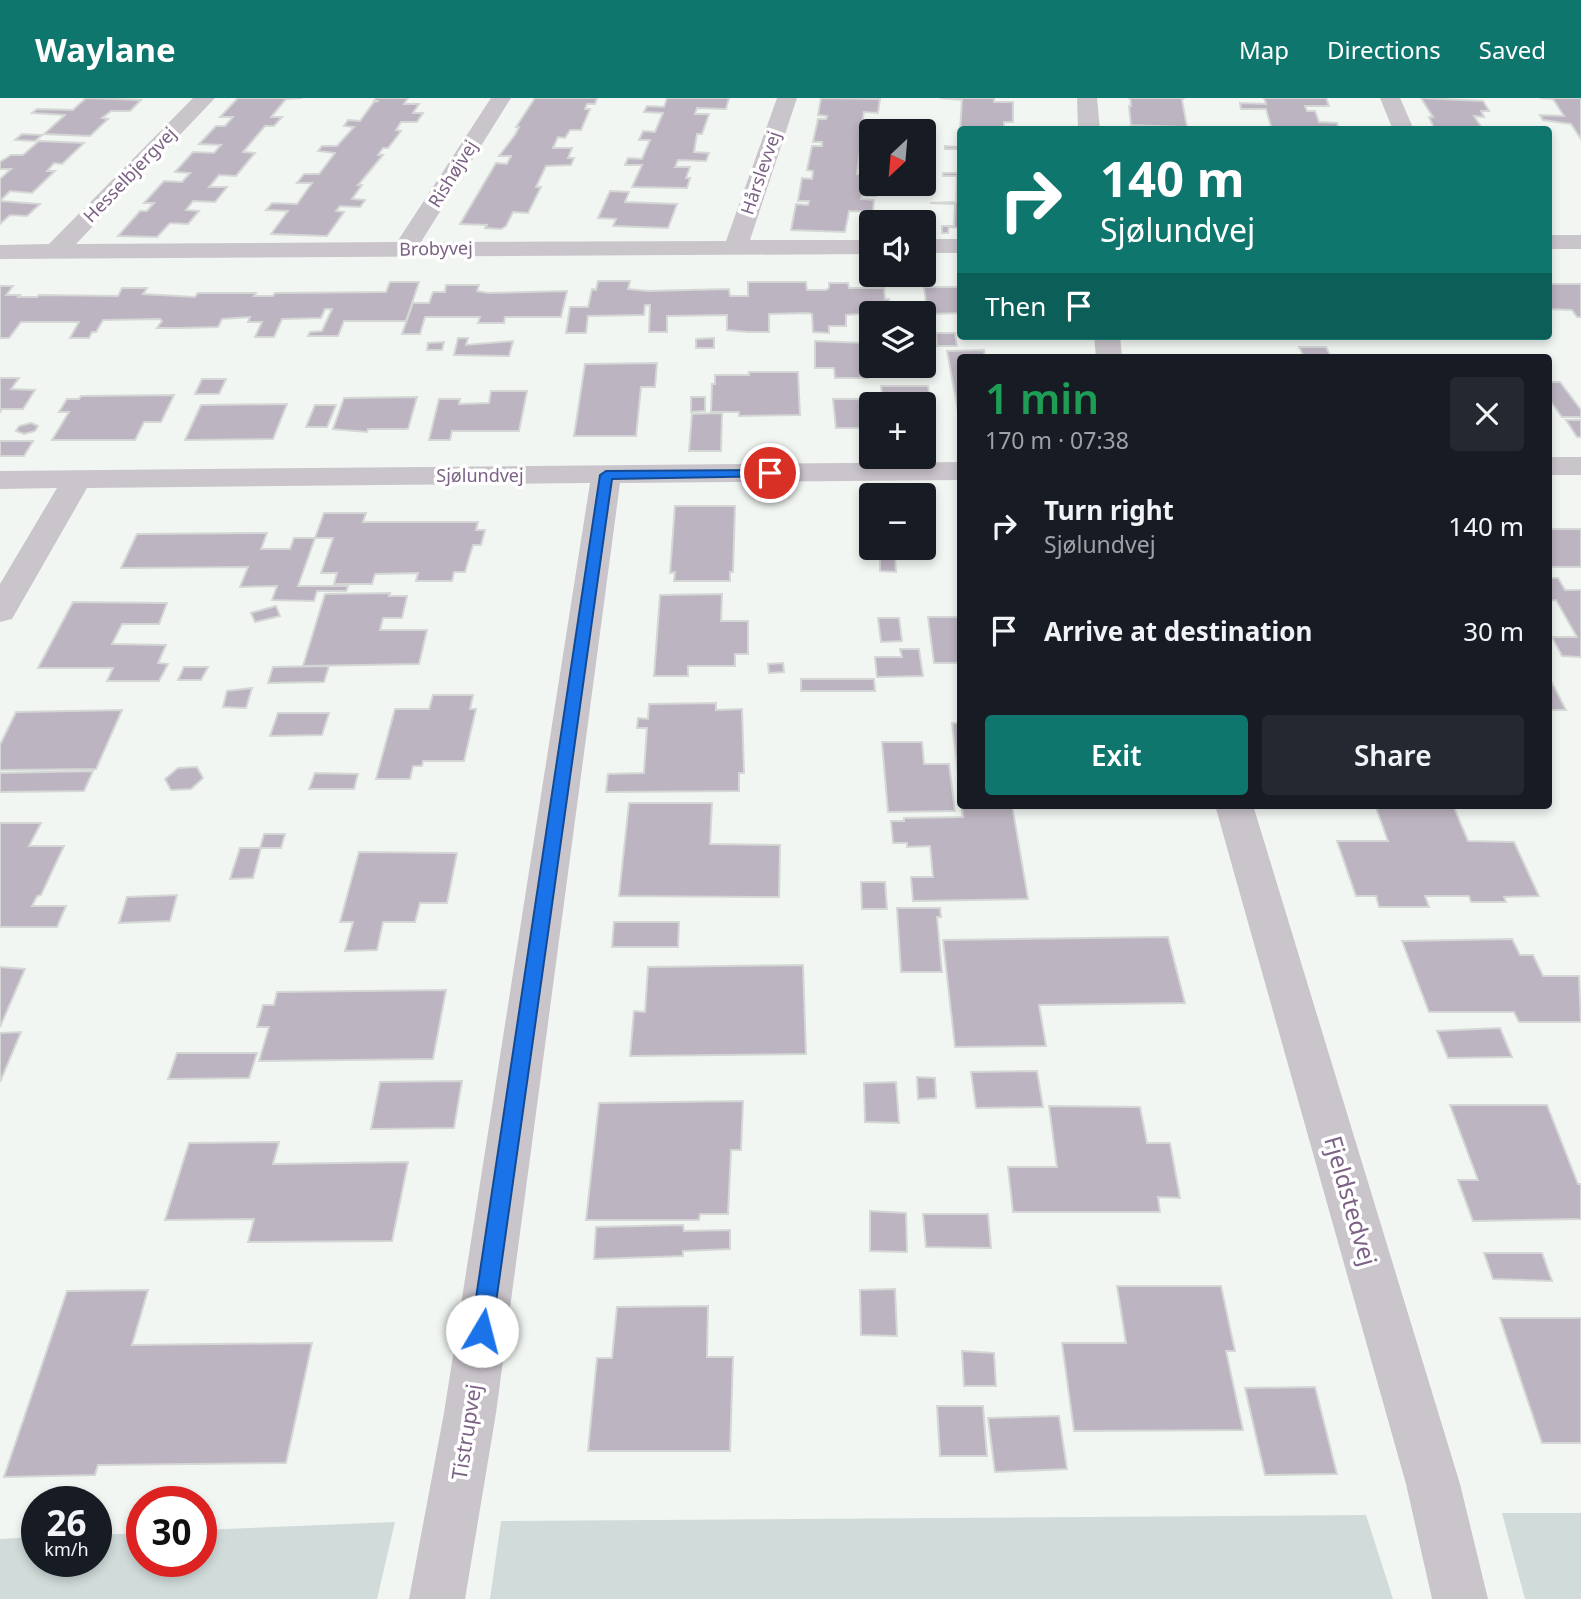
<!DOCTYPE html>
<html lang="en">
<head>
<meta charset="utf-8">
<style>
	:root { --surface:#171b24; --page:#242831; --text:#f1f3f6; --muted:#9ea1a6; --accent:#0f766e }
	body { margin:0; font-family:"Noto Sans",sans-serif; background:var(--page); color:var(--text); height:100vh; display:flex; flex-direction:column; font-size:26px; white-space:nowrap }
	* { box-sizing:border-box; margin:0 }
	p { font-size:23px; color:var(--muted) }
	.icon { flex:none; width:38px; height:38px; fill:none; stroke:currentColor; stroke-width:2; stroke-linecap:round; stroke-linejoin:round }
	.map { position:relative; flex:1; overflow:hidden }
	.drawer { position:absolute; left:957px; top:256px; width:595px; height:455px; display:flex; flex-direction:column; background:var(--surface); border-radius:7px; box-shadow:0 4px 10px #0003 }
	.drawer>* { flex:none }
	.guide { position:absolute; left:957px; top:28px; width:595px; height:214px; border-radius:7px; box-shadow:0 4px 10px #0003; background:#0f766e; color:#fff; overflow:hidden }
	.needle { width:46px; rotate:206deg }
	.controls { position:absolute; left:859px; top:21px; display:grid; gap:14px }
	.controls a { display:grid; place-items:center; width:77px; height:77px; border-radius:7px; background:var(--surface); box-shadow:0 4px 10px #0003; font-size:35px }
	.speed { position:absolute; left:21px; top:1388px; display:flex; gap:14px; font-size:35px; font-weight:700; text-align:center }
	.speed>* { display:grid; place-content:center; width:91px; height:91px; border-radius:50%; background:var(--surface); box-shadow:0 4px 10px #0003; line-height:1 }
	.speed small { font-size:18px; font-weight:400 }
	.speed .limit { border:10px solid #d22; background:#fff; color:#111 }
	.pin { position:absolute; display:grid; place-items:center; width:60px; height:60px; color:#fff; margin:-30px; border:4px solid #fff; border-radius:50%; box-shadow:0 2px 7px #0007 }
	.me { position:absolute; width:77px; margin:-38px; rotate:8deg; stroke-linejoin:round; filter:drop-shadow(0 0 5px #0008) }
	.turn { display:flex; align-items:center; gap:24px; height:147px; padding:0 28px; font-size:32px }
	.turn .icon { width:91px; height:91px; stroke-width:2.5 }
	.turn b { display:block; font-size:49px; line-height:60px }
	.then { display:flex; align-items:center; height:66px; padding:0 28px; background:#0003; gap:14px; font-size:26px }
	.round { display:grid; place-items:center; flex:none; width:74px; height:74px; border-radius:7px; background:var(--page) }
	.headline { display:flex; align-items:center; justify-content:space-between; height:119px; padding:0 28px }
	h1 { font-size:42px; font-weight:600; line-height:52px; color:#1e9e55 }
	.primary-button { display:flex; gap:14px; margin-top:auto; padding:14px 28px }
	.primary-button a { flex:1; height:80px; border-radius:7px; background:var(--accent); color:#fff; font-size:28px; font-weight:600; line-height:80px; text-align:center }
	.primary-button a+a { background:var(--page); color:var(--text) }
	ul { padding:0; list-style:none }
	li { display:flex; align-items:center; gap:21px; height:105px; padding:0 28px }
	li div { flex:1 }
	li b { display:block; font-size:26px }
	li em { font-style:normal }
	header { display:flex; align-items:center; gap:42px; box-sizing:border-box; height:98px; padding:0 35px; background:var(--accent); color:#fff }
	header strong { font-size:33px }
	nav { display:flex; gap:38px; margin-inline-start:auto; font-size:24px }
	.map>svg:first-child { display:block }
	.green { fill:#d0dbda }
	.building { fill:#bcb4c0; stroke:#d4d7d5; stroke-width:2 }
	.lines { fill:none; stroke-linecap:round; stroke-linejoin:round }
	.minor { fill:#cac4cb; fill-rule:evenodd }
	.route { fill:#1a73e8; stroke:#114b97; stroke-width:2 }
	.labels { text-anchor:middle; stroke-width:7; stroke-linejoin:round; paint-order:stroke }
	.far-street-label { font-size:18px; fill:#7c6285; stroke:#fff }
	.street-label { font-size:21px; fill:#7c6285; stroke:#fff }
	.near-street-label { font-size:24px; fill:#7c6285; stroke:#fff }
</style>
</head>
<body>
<header>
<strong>Waylane</strong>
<nav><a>Map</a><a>Directions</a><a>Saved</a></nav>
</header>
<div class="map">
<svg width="1581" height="1501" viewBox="0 0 1581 1501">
	<rect width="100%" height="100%" fill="#f1f6f2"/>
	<g class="green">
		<path d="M1581 1415V1501H1525L1502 1415Z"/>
		<path d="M1366 1417 1393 1501H490L501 1423Z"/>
		<path d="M395 1424 377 1501H0V1441L37 1439V1463H96V1437L142 1435V1463H201V1432Z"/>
	</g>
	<g class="building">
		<path d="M86 0 141 2 130 13H111L102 20 108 21 90 38 44 36 65 17 32 15 37 11 73 12Z"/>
		<path d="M238 0H302L286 1 271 19H282L274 28H265L243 54 255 55 236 78 219 77 209 89H227L215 104 193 103 186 112 199 113 188 126 170 125 157 139 118 138 140 113H147L154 105H144L164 83 182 84 190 75 175 74 193 54 214 55 221 47 199 46 216 28H225L233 19H220Z"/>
		<path d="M376 0H408L404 6H419L413 15H423L417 24H401L396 32 401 33 388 50H383L378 57H383L358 87H362L352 101 365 102 360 109 340 108 336 113 344 114 327 138 271 136 288 113 266 112 272 105 297 106 312 85H297L304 76H319L335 55 318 53 322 48H337L354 29 344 28 348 22 360 23 374 4 379 3H374Z"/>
		<path d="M535 0H597L595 6H587L585 11H590L581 32H570L565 40 558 39 553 50H572L568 60H574L571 67 546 68 536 89H541L528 115 513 114 506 128 501 131 485 130 487 127 460 126 496 65 507 66 511 58H499L515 37 519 29H516Z"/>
		<path d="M667 0H729L726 11 697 10 695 16H709L702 36H697L694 54 709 55 706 63 678 62 675 69H690L686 80H690L687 90 632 89 642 67H625L628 60 642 61 650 42H639L643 33 655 34 663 15 644 14 647 8 664 9Z"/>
		<path d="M821 0 880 1 878 15 864 14 861 30 874 31 872 33V52H860L857 76 872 77V86H878L876 98H862L861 101 874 102 873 114 849 113 845 134 791 132 796 106 808 107 809 103H798L802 80 812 81 813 73 807 72 812 48H822V44H813L818 21H826L827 18 818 17Z"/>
		<path d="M940 0H994V4H1013V24H1004V29L1010 32H961V51H945V48L959 49 962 2Z"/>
		<path d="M1128 0H1184L1182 2 1187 29 1131 27 1129 8H1131L1130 0Z"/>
		<path d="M1264 0H1326L1329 8H1305L1307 13H1315L1319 24 1337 25 1339 32H1272L1266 11H1241L1240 5 1266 6Z"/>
		<path d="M1421 0 1483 3 1489 13H1481L1484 19 1474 18 1482 30 1502 32H1435L1429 19H1433Z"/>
		<path d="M1540 0H1581V41L1571 26 1543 22 1540 17 1564 18 1553 1Z"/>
		<path d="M22 36 42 37 35 43 15 42Z"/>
		<path d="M39 43 84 45 62 66 54 65 47 73H55L32 95 10 93 0 103 40 106 27 118 10 117 0 126V81L11 71H0V64L11 57H23Z"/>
		<path d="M943 75H961V130L949 129 948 135H942V128H954L955 106 930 105 956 104 957 78H943Z"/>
		<path d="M610 93 629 94 625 104 677 106 668 130 613 128 616 121 598 120Z"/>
		<path d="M598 183H630L628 191 647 193 729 191 730 198H748V184H806L807 192H826L829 190V185H848L849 190H884L885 201H889L890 205 926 204 924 189H961V215L932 216 934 234H924V215H872L846 217V228H829V235L813 234 812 216 808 215 769 216V234H748L727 232V217L667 218V234H649L650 207H645L644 217 588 218 586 235H566L570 209H588L592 191 596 192Z"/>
		<path d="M390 184H419L406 223H344L338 238H308L310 234 322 233 332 211H325L321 220 282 221 274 239H255L262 224H248L250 219 222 221 218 229 180 230H157L162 223 160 221 103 222 96 234H92L89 240H70L79 224H21L9 240H0V188H13L6 197H20L18 199H37L39 197 118 198 122 190H147L143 196 195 199 198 195H256L254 198H273L275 195 386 194Z"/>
		<path d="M1549 186H1581V219H1577L1572 212 1549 211Z"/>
		<path d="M446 187H479L477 193 488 195 567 193 561 219H505L504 225H478L480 219H425L420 236H402L413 205H429L433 194H445Z"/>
		<path d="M936 235H955L957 248H937Z"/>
		<path d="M458 240H468L466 247 513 243 509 258 454 257Z"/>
		<path d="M714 240V250H696V241Z"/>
		<path d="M815 243 865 245 868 280H835L834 270H815Z"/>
		<path d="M444 244 442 252H427L428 245Z"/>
		<path d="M1299 249H1326L1331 259H1304Z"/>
		<path d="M984 252 985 259H961L960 324 947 253Z"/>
		<path d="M657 265 655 289H641L636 338H574L585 266Z"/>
		<path d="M749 274H798L800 317 739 318V314H711L712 286H715V277H749Z"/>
		<path d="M0 280H19L11 291 35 292 23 311H2L0 314Z"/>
		<path d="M202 281H226L219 296H195Z"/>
		<path d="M1549 284H1560L1581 312V319H1562L1549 301Z"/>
		<path d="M881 288H928L935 329H924V306H872V330H836L833 301H870V304H883Z"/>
		<path d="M491 293H527L519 333H452L450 342H429L439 301H460L459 306 489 305Z"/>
		<path d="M174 297 161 324H144L135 342H52L69 314H59L67 301H79L81 298Z"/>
		<path d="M417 299 408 331H368L367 334 333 331 344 300Z"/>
		<path d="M691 299H705V313L691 314Z"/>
		<path d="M287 306 273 341 185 342 201 307Z"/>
		<path d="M315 307H336L327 329H306Z"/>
		<path d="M722 315 721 353H689L692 316Z"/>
		<path d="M1566 322H1581V339H1577Z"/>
		<path d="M31 325 38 328 35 333 24 336 16 333 19 328Z"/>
		<path d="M0 343H33L24 358H0Z"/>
		<path d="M675 408H735L733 474H730V483H674L675 474 670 475Z"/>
		<path d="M324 415H366L363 424H478L476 432H485L481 447H473L465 474H454L452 483H416L418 475 375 476 372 486H334L337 475H321L333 440H315Z"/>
		<rect x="1549" y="431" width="32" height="38"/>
		<path d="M267 435 261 451H290L294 440H315L298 488H348L346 493H317L314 503 272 502 277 488 240 489 248 469 121 470 137 436Z"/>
		<path d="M880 460H895L896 474 880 473Z"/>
		<path d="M1549 480H1558L1565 492H1581V559L1562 558 1552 539H1577L1556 502 1549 503Z"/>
		<path d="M390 495 389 498H407L402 520H383L380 532H427L419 566 303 568 325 496Z"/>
		<path d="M722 496 721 523H748V556H735V568H688V578H654L660 497Z"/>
		<path d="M73 504 167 505 159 526H122L112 546 166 547 158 565 168 566 159 583H107L113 570H38Z"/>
		<path d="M276 508 280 518 255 524 251 515Z"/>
		<path d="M928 519H961V565H934Z"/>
		<path d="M878 520H899L902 543 881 544Z"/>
		<path d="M900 551H919L923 578 877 579 875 559H902Z"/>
		<path d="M783 565 784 574 769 575 768 566Z"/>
		<path d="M329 568 324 584 268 585 273 569Z"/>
		<path d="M184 569H208L201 582H178Z"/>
		<path d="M1549 579 1566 612H1549Z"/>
		<path d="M801 581H874L875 593H801Z"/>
		<path d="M252 590 246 610 223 609 227 593Z"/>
		<path d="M433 597H473L470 611H476L464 663H423L422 668H413L410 681H376L395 611H429Z"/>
		<path d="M716 605V612L742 611 744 675H739V693L606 694 608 676 644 675 647 630H637L638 620 648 621 649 606Z"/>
		<path d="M122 612 96 671 0 672V647L16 614Z"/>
		<path d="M278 615H329L322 637 270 638Z"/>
		<path d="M952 625H961V676H958Z"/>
		<path d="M882 644H922L924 666H949L955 713 888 714Z"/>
		<path d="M197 669 203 680 191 691 171 692 165 681 178 670Z"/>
		<path d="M93 673 84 693 0 694V675Z"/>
		<path d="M315 675 358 676 354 691H309Z"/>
		<path d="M629 705H712L710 746 780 747 779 799 619 798Z"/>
		<path d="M961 707H1012L1028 801 913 803 911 779H933L930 748 907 749V745H893L891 723H904V720L963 719Z"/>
		<path d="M1375 707H1453L1468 743 1514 744 1539 798 1504 799 1506 804H1471L1469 798H1425L1429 809H1379L1376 798H1356L1337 743H1388Z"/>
		<path d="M0 725H41L29 748H64L41 797 37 798 32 808H66L57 829H0Z"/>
		<path d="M264 736H285L281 750H261L253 780 230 781 240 750H260Z"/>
		<path d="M359 754 457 755 447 805H420L415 824H383L377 852 345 853 353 824H340Z"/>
		<path d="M861 784H885L887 811H862Z"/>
		<path d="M177 797 170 823 119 825 127 799Z"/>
		<path d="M897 810H940L941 819H937L942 874H901Z"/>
		<path d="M614 824H679L678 849H612Z"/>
		<path d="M1168 839 1185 905 1039 907 1046 948 955 949 943 842Z"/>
		<path d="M1512 841 1520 857H1533L1543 878H1579L1581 924H1519L1514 914H1429L1402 843Z"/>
		<path d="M803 867 806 956 630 958 634 913 645 914 648 869Z"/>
		<path d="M0 869 25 871 0 929Z"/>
		<path d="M446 892 433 961 259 963 269 929H257L263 907H274L277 894Z"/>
		<path d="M1500 930 1512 959 1448 960 1437 933Z"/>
		<path d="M21 934 0 984V935Z"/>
		<path d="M177 955H257L249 980 168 981Z"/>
		<path d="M1037 973 1043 1009 976 1010 971 974Z"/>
		<path d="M917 979 935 980 936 1000 918 1001Z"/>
		<path d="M462 983 454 1030 371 1031 380 984Z"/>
		<path d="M896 984 899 1025 865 1024 864 985Z"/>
		<path d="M743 1003 741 1052H731L728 1116H700L699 1122H586L599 1005Z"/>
		<path d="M1450 1007H1547L1578 1086H1581V1121L1473 1123 1458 1082H1478Z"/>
		<path d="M1049 1008 1140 1009 1147 1045H1170L1180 1100 1158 1099 1160 1114H1013L1008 1069H1057Z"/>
		<path d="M279 1044 273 1066 408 1064 392 1143 248 1144 254 1121 165 1122 189 1045Z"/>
		<path d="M870 1113 906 1115 907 1154 870 1153Z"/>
		<path d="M923 1116H988L991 1150 926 1149Z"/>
		<path d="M683 1127 684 1133 730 1132V1151L683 1153V1158L594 1161 596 1129Z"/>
		<path d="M1484 1155H1542L1552 1183 1493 1181Z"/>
		<path d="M1117 1188H1221L1235 1253H1226L1243 1332 1074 1333 1062 1245H1126Z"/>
		<path d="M895 1191 897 1238 861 1237 860 1192Z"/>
		<path d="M148 1192 132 1247 312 1245 286 1365 98 1367 95 1377 4 1379 67 1193Z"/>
		<path d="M708 1208 707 1259H733L730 1353H588L597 1260H612L617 1209Z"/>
		<path d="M1500 1220H1581V1345H1542Z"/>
		<path d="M962 1253 994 1255 996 1288H964Z"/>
		<path d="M1315 1289 1337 1376 1265 1377 1245 1290Z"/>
		<path d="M937 1308H983L987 1358H940Z"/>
		<path d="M1059 1318 1067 1371 995 1374 988 1320Z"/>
	</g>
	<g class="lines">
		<g class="minor">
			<path d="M193 0H215L76 146 397 144 491 0H511L421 144 726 143 777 0H797L750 142H872V156L0 161V147L49 146Z"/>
			<path d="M1077 0H1097L1100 32H1078Z"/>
			<path d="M1380 0H1400L1414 32H1393Z"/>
			<rect x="1549" y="137" width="32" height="14"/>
			<rect x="924" y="141" width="37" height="14"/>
			<path d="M1094 238H1120L1122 259H1096Z"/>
			<rect x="1549" y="359" width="32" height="18"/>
			<path d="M961 364V382L620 385 496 1315 465 1501H409L444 1315 590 385 87 390 16 514 12 521 0 524V486L57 390 0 391V373Z"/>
			<path d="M1215 707H1253L1460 1386 1488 1501H1432L1406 1386Z"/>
		</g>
	</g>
	<path class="route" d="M770 372 774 373V378L612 381 492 1233 489 1240 482 1243 474 1240 471 1233 600 377 606 373Z"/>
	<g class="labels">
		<g class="far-street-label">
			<text transform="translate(761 75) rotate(-71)" y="6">Hårslevvej</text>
			<text transform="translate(453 76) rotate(-58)" y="6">Rishøjvej</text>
			<text transform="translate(130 77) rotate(-46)" y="6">Hesselbjergvej</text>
			<text transform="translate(436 151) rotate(-1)" y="6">Brobyvej</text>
			<text x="480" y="384">Sjølundvej</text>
		</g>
		<g class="street-label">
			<text transform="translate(467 1334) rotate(-81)" y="7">Tistrupvej</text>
		</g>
		<g class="near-street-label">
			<text transform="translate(1350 1103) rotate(74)" y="8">Fjeldstedvej</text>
		</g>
	</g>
</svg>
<div class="controls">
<a><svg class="needle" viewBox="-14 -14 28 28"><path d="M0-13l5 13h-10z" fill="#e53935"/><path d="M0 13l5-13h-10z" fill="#9ea1a6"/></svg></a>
<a><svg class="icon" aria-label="sound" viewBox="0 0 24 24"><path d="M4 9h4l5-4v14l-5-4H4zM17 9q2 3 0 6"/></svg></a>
<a><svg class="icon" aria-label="layers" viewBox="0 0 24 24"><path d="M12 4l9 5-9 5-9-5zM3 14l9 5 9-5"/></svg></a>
<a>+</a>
<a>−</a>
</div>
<div class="speed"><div>26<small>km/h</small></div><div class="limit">30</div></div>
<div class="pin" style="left:770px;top:375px;background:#d93025"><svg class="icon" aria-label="arrive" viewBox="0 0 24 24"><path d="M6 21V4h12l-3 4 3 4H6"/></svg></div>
<svg class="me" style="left:482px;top:1233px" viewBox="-20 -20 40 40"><circle r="19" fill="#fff"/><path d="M0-13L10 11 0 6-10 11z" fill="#1a73e8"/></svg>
<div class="guide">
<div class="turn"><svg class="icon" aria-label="right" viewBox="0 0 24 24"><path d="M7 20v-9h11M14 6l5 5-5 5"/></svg><div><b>140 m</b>Sjølundvej</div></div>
<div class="then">Then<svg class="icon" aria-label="arrive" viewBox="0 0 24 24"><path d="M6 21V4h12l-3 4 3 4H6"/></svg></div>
</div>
<section class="drawer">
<div class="headline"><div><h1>1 min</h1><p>170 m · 07:38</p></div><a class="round"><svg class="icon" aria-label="close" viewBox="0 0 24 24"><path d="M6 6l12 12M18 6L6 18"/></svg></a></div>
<ul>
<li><svg class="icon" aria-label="right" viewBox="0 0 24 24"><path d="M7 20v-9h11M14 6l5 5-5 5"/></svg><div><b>Turn right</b><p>Sjølundvej</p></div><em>140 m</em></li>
<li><svg class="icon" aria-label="arrive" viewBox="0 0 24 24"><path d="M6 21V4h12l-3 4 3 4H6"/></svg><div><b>Arrive at destination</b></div><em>30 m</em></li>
</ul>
<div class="primary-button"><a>Exit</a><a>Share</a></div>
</section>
</div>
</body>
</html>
